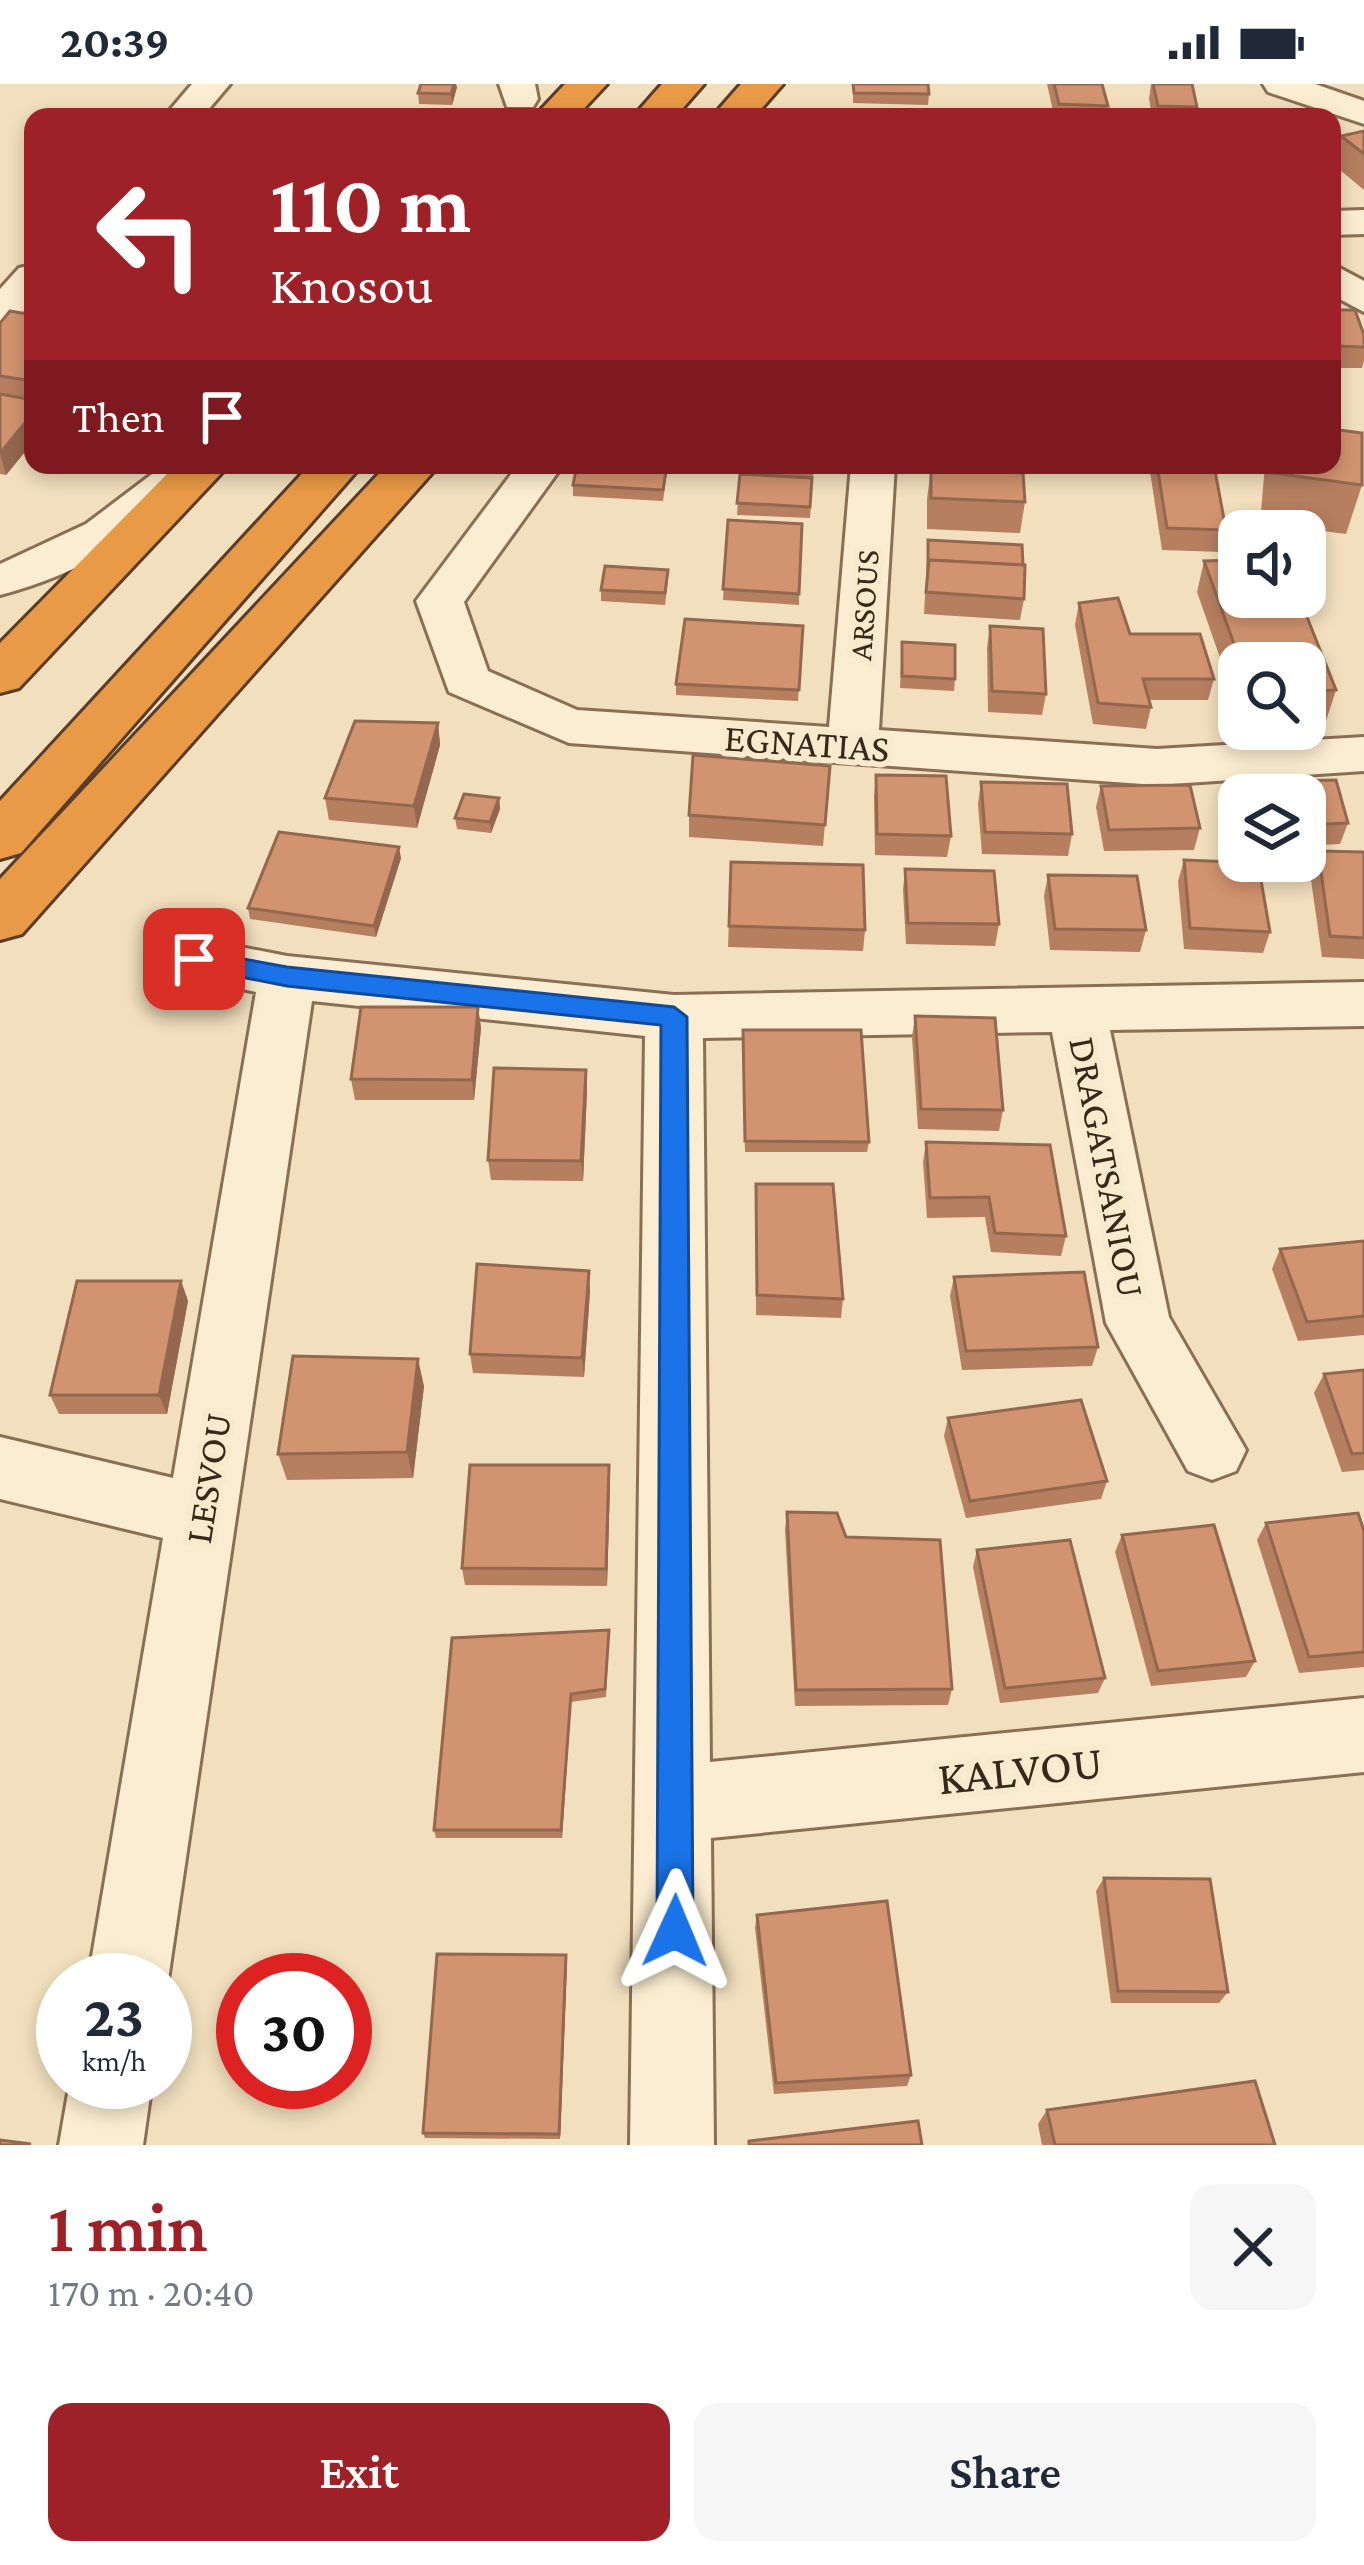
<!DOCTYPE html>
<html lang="en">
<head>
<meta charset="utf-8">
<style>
	:root { --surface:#fff; --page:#f6f6f7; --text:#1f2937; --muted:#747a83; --accent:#9e2127 }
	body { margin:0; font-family:"Crimson Pro",serif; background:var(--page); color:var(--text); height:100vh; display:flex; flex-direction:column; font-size:45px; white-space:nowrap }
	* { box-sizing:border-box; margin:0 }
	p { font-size:39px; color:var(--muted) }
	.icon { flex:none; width:66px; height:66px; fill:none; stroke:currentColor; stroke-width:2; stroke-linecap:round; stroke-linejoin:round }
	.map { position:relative; height:2061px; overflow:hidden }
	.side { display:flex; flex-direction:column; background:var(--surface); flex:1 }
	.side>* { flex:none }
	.banner { position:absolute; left:24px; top:24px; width:1317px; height:366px; border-radius:24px; box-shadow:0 6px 18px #0003; background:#9e2127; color:#fff; overflow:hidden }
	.fabs { position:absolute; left:1218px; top:426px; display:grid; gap:24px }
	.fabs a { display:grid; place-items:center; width:108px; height:108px; border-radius:24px; background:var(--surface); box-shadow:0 6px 18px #0003; font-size:60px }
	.speed { position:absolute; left:36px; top:1869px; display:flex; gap:24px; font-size:60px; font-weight:700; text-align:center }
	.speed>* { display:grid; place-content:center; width:156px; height:156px; border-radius:50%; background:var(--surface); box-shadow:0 6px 18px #0003; line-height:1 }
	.speed small { font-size:30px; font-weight:400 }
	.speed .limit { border:18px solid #d22; background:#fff; color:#111 }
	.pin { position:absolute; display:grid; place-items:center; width:102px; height:102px; color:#fff; margin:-51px; border-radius:24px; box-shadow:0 6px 18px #0006 }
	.me { position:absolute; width:132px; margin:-66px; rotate:1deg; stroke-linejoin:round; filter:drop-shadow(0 0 9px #0008) }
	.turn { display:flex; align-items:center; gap:42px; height:252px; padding:0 48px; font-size:54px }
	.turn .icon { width:156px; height:156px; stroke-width:2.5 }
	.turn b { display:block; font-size:84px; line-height:102px }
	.then { display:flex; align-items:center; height:114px; padding:0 48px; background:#0003; gap:24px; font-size:45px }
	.round { display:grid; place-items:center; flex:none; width:126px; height:126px; border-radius:24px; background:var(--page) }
	.overview { display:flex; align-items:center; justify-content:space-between; height:204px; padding:0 48px }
	h1 { font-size:72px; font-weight:600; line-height:90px; color:var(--accent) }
	.action { display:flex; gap:24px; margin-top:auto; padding:24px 48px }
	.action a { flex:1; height:138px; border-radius:24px; background:var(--accent); color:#fff; font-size:48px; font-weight:600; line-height:138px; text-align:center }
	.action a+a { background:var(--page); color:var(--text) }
	.status { display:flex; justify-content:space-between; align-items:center; height:84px; padding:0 60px; background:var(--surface); direction:ltr }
	.status svg { height:33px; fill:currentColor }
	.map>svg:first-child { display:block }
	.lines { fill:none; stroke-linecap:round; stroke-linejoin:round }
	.minor-casing { stroke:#8a6f55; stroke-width:6 }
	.highway-casing { stroke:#573d2a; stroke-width:6 }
	.minor { fill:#fbedd1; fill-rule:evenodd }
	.highway { fill:#e89a46; fill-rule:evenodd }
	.wall { fill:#b57f60 }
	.shaded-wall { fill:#93684e }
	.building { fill:#d29470; stroke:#93684e; stroke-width:3 }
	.route { fill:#1a73e8; stroke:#114b97; stroke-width:3 }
	.labels { text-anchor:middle; stroke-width:12; stroke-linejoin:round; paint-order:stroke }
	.far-street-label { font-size:33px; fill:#38281b; stroke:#f8eacd }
	.street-label { font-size:39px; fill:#38281b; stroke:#f8eacd }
	.near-street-label { font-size:48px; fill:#38281b; stroke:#f8eacd }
</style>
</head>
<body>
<div class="status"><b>20:39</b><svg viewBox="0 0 49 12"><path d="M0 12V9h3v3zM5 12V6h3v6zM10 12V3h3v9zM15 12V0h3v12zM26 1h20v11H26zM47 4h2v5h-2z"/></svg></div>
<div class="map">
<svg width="1364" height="2061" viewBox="0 0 1364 2061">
	<rect width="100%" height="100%" fill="#f1dfbd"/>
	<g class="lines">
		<defs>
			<g id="minor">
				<path d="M192 0H230L202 33H164Z"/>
				<path d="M499 0H535L538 15 533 23H507Z"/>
				<path d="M1263 0H1315L1364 17V40L1268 8Z"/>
				<path d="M1364 126V150L1332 151V127Z"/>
				<path d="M1332 180 1364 197V228L1332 211Z"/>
				<path d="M33 181V217L14 238 0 241V205L19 184Z"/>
				<path d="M164 381H213C171 443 71 493 0 511V480L86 440Z"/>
				<path d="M518 381H563L464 518 488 587 577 626 829 643 851 381H895L879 646 1157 665 1364 653V687L1157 701 569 659 449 608 416 517Z"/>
				<path d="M194 854 287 872 674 911 1364 898V942L1110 946 1169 1233 1246 1366 1236 1387 1212 1396 1188 1387 1106 1239 1052 948 703 954 710 1678 1364 1614V1688L711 1754 714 2061H630L645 952 312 917 168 1896 165 1904V1896H88L163 1454 0 1415V1353L173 1394 256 908 174 890 166 875 174 860Z"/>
				<path d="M70 1998H152L143 2061H59Z"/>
			</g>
			<g id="highway">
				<path d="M565 0H607L576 33H534Z"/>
				<path d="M662 0H704L675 33H633Z"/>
				<path d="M741 0H783L754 33H712Z"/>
				<path d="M176 381H229L19 604 0 609V559Z"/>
				<path d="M310 381H362L21 769 0 775V717Z"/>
				<path d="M387 381H439L22 850 0 856V795Z"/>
			</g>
		</defs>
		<use href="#minor" class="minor-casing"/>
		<use href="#highway" class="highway-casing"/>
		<use href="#minor" class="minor"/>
		<use href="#highway" class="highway"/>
	</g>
	<g class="wall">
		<path d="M853 0 929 10 928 21 853 19Z"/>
		<path d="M1047 0H1102L1108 22 1106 33H1035L1054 31Z"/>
		<path d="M1151 0H1192L1197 23 1195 33H1152L1149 15Z"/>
		<path d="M457 3 452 21 419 20 418 9Z"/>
		<path d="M1364 47V106L1334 81 1341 52Z"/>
		<path d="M1332 226 1364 251V277L1362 284H1332Z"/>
		<path d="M33 231V358L6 391 0 390V239Z"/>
		<path d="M668 381 663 417 573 412V401Z"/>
		<path d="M740 381H814L810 434 737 431Z"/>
		<path d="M1149 381H1214L1226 446 1221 468 1162 466Z"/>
		<path d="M1265 381H1332L1362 401 1346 450 1260 439Z"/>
		<path d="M931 384 1025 418 1020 449 927 445V415Z"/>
		<path d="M728 436 799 510V521L723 516Z"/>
		<path d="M928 456 1024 515 1020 536 924 530Z"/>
		<path d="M1204 477 1336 606 1326 637 1305 638V579H1239V628L1197 508Z"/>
		<path d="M668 497 665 521 601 517V506Z"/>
		<path d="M1079 519 1130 550 1214 595 1208 616H1149L1151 623 1146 645 1093 640 1075 541Z"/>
		<path d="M803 542 798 617 676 611V600Z"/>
		<path d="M990 542 1046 610 1042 631 988 628 987 564Z"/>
		<path d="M902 558 955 595 954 607 900 604Z"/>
		<path d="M438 639 440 661 417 744 329 736 325 714Z"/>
		<path d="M830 682 823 762 689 753V731Z"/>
		<path d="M876 691 951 752 947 773 875 771 874 712Z"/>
		<path d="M1336 696 1348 739 1340 760 1305 762V711H1239V754L1230 720 1236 698Z"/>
		<path d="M981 698 1072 750 1068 772 982 770 978 720Z"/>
		<path d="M1101 702 1200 744 1194 766 1104 767 1096 723Z"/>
		<path d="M499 714 500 725 491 749 457 745 455 734Z"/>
		<path d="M1318 767 1364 768V875L1322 873 1310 789Z"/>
		<path d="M401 774 376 853 250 835 248 824Z"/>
		<path d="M1184 776 1270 848 1263 869 1184 865 1178 797Z"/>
		<path d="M731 778 865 846 863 867 728 863Z"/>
		<path d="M905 785 999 840 995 862 906 860 903 806Z"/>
		<path d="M1048 791 1146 846 1140 868 1050 866 1044 812Z"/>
		<path d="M478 923 481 944 474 1016H355L351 995Z"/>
		<path d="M915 932 1003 1026 999 1047 918 1045 912 953Z"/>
		<path d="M743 946 869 1058 867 1068H745Z"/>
		<path d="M586 986 587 1007 583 1097 491 1096 488 1076Z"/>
		<path d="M926 1058 1066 1152 1061 1172 991 1168 985 1133 927 1134 923 1078Z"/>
		<path d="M756 1100 843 1215 841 1234 756 1231Z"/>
		<path d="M1364 1157V1251L1298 1257 1272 1185 1280 1165Z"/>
		<path d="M954 1193 1098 1263 1092 1282 962 1286 950 1212Z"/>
		<path d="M181 1197 188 1217 167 1330H59L50 1311Z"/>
		<path d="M590 1207 584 1293 473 1289 470 1270Z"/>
		<path d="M1364 1286V1386L1342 1388 1314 1309 1324 1290Z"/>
		<path d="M424 1302 413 1394 287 1396 278 1370Z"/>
		<path d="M948 1334 1107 1397 1101 1415 966 1434 944 1352Z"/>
		<path d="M610 1399 607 1502 465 1501 462 1484Z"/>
		<path d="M787 1428 846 1453 952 1605 948 1621 795 1622 785 1446Z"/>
		<path d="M1266 1439 1364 1447V1583L1299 1589 1257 1456Z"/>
		<path d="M1122 1451 1255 1577 1246 1593 1151 1602 1115 1468Z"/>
		<path d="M977 1466 1105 1594 1098 1609 1000 1619 973 1483Z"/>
		<path d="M609 1546 606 1613 571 1618 562 1754H436L434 1746Z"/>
		<path d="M1104 1794 1228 1908 1219 1919H1111L1096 1807Z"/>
		<path d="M757 1831 911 1991 907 2002 774 2010 755 1844Z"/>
		<path d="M567 1877 560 2055 425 2054 423 2049Z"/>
		<path d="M1047 2026 1275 2061H1042L1038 2040Z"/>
	</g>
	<g class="shaded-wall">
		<path d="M454 0H456L457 3 452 21 451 10Z"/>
		<path d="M33 329V358L6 391 0 369Z"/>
		<path d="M438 639 440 661 417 744 414 722Z"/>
		<path d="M499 714 500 725 491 749 490 738Z"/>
		<path d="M399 763 401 774 376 853 374 842Z"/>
		<path d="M478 923 481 944 474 1016 472 996Z"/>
		<path d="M586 986 587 1007 583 1097 581 1077Z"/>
		<path d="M589 1187 590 1207 584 1293 582 1274Z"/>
		<path d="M181 1197 188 1217 167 1330 159 1311Z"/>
		<path d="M418 1275 424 1302 413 1394 407 1368Z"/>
		<path d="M609 1381 610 1399 607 1502 606 1485Z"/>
		<path d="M571 1610V1618L562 1754 561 1746Z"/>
		<path d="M566 1871 567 1877 560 2055 559 2050Z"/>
	</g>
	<g class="building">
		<path d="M421 0H454L451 10 418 9Z"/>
		<path d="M853 0H928L929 10 854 9Z"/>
		<path d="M1054 0H1102L1108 22 1059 20Z"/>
		<path d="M1153 0H1192L1197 23 1158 22Z"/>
		<path d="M838 27 912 29 911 33H838Z"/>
		<path d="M1035 30 1085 31V33H1035Z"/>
		<path d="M1364 47V70L1341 52Z"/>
		<path d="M1332 226H1355L1364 251V263L1332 262Z"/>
		<path d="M10 227 33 231V297L0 292V239Z"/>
		<path d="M0 310 33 316V329L0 369Z"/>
		<path d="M1332 345 1362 349V401L1273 389 1274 381H1332Z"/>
		<path d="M577 381H667L663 406 573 401Z"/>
		<path d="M1157 381H1214L1226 446 1167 444Z"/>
		<path d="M931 384 1023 389 1025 418 931 414Z"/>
		<path d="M740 390 812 394 810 423 737 419Z"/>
		<path d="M728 436 802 440 799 510 723 505Z"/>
		<path d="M928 456 1022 461 1023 481 929 476 928 487Z"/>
		<path d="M929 476 1025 481 1024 515 926 508Z"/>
		<path d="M1239 476V513H1299L1336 606 1305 608V579H1241L1204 477Z"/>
		<path d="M605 482 668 486 665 509 601 506Z"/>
		<path d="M1118 514 1130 550H1200L1214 595H1143L1151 623 1098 619 1079 519Z"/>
		<path d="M685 535 803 542 799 606 676 600Z"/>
		<path d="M990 542 1043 545 1046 610 992 607Z"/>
		<path d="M902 558 955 561V595L902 592Z"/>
		<path d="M355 637 438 639 414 722 325 714Z"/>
		<path d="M693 671 830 682 825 741 689 731Z"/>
		<path d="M876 691 946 692 951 752 877 750Z"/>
		<path d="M1336 696 1348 739 1305 741V711H1240L1236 698Z"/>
		<path d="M981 698 1067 700 1072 750 985 748Z"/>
		<path d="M1190 701 1200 744 1109 746 1101 702Z"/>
		<path d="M464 710 499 714 490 738 455 734Z"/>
		<path d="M279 748 399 763 374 842 248 824Z"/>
		<path d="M1318 767 1364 768V854L1330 852Z"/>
		<path d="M1184 776 1258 779 1270 848 1190 844Z"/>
		<path d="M731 778 863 781 865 846 729 842Z"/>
		<path d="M905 785 994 787 999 840 908 839Z"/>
		<path d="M1048 791 1137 792 1146 846 1055 845Z"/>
		<path d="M361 923H478L472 996 351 995Z"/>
		<path d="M915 932 995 934 1003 1026 921 1025Z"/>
		<path d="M743 946H861L869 1058 745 1057Z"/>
		<path d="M494 984 586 986 581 1077 488 1076Z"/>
		<path d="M926 1058 1050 1061 1066 1152 995 1149 989 1113 930 1114Z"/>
		<path d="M756 1100H833L843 1215 757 1211Z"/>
		<path d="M1364 1157V1232L1307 1238 1280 1165Z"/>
		<path d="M477 1180 589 1187 582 1274 470 1270Z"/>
		<path d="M1084 1188 1098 1263 966 1267 954 1193Z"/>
		<path d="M77 1197H181L159 1311H50Z"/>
		<path d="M293 1272 418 1275 407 1368 278 1370Z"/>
		<path d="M1364 1286V1369L1352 1370 1324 1290Z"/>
		<path d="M1081 1316 1107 1397 970 1417 948 1334Z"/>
		<path d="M470 1381H609L606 1485 462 1484Z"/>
		<path d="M787 1428 837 1429 846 1453 940 1456 952 1605 796 1606Z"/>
		<path d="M1358 1429 1364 1447V1568L1309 1573 1266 1439Z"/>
		<path d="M1214 1441 1255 1577 1158 1587 1122 1451Z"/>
		<path d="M1070 1456 1105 1594 1005 1604 977 1466Z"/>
		<path d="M609 1546 605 1605 571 1610 561 1746H434L452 1554Z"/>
		<path d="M1104 1794 1210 1795 1228 1908 1118 1907Z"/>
		<path d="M887 1817 911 1991 776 1999 757 1831Z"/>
		<path d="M437 1870 566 1871 559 2050 423 2049Z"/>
		<path d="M1255 1997 1275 2061H1055L1047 2026Z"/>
		<path d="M918 2037 922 2061H749V2057Z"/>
		<path d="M0 2056 31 2060 0 2061Z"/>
	</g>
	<path class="route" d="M194 866 287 883 674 923 687 933 693 1847 688 1860 675 1865 662 1860 657 1847 661 941 287 902 185 882 181 875Z"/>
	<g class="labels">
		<g class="far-street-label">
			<text transform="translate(863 521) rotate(-86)" y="12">ARSOUS</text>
		</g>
		<g class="street-label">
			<text transform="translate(807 658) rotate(4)" y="14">EGNATIAS</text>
			<text transform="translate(1108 1083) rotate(79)" y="14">DRAGATSANIOU</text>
			<text transform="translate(207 1394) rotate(-81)" y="14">LESVOU</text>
		</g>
		<g class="near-street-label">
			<text transform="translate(1020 1685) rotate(-6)" y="17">KALVOU</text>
		</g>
	</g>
</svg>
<div class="fabs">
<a><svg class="icon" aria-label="sound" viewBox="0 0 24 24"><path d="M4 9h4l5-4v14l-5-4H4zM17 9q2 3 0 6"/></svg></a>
<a><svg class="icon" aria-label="search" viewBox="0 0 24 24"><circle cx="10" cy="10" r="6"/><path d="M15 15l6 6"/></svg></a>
<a><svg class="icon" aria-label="layers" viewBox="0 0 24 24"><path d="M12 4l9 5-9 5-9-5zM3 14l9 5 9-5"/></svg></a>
</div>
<div class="speed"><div>23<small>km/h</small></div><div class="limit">30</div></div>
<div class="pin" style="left:194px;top:875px;background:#d93025"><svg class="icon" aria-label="arrive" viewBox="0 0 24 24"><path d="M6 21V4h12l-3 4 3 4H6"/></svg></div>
<svg class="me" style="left:675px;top:1847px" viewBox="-20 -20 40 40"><path d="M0-17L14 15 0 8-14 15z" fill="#1a73e8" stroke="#fff" stroke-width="4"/></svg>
<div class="banner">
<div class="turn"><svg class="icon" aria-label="left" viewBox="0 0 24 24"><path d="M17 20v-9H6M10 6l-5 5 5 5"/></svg><div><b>110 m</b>Knosou</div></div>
<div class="then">Then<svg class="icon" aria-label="arrive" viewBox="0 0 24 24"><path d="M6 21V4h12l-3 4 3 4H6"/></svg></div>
</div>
</div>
<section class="side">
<div class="overview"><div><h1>1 min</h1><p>170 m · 20:40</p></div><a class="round"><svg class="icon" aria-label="close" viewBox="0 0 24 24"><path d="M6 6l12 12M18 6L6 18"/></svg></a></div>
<div class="action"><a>Exit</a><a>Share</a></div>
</section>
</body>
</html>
